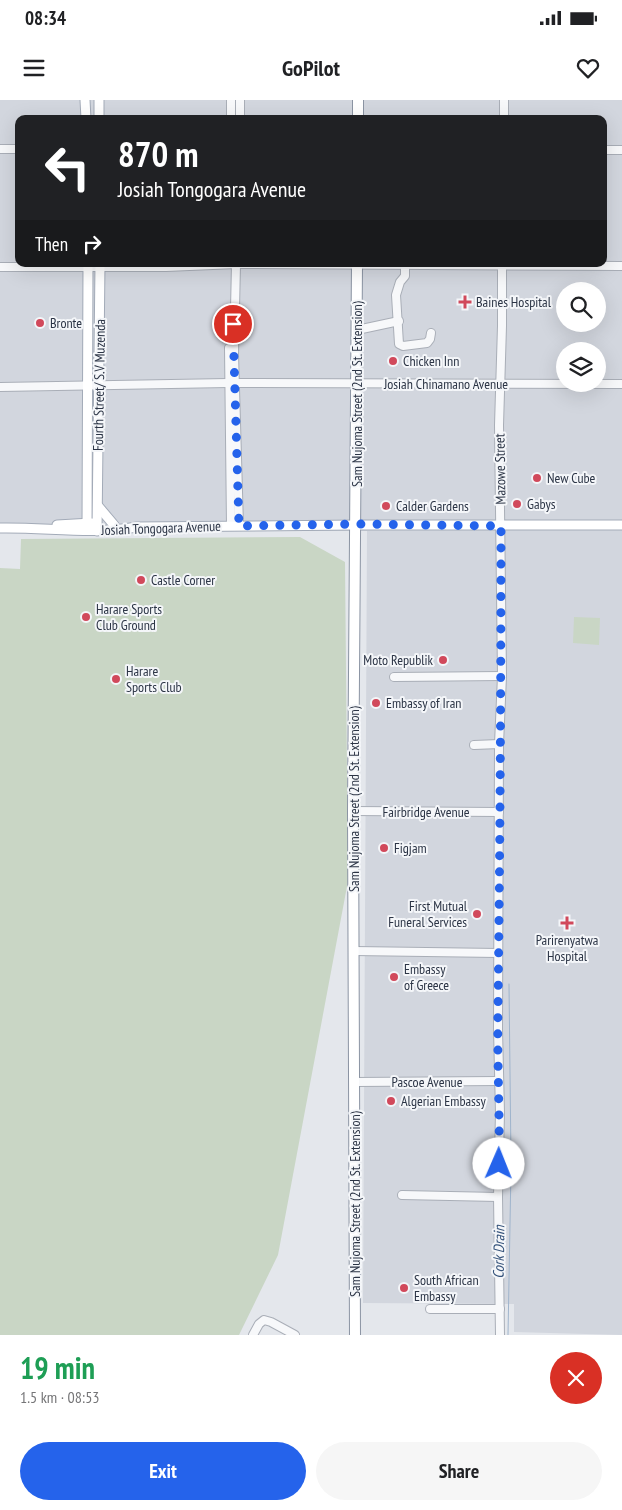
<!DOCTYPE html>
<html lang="en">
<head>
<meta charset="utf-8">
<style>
	:root { --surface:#fff; --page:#f6f6f6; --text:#202124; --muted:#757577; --accent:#2563eb }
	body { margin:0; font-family:"PT Sans Narrow",sans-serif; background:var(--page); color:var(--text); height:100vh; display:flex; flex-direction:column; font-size:19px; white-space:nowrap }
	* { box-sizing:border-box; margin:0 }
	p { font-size:16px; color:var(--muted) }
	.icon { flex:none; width:28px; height:28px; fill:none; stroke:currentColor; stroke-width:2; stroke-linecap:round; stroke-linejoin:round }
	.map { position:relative; height:1235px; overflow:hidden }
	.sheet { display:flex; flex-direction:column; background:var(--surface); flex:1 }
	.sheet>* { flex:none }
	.hud { position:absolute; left:15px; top:15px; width:592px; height:152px; border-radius:10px; box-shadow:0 5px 20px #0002; background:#202124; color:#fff; overflow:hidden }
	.controls { position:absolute; left:556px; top:182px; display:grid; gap:10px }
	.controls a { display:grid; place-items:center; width:50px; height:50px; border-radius:50%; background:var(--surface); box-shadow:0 5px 20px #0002; font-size:25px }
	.pin { position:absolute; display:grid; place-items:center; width:42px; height:42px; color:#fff; margin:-21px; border:2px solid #fff; border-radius:50%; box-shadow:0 1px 5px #0007 }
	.me { position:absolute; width:55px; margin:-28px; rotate:1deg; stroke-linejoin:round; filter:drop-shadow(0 0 4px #0008) }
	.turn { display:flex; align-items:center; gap:18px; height:105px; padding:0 20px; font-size:22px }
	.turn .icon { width:65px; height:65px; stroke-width:2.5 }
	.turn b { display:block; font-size:35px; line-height:42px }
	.then { display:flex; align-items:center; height:48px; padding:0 20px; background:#0003; gap:10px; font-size:19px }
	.round { display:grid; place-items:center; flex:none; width:52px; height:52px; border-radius:26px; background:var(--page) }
	.headline { display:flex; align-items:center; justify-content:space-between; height:85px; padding:0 20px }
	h1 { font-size:30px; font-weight:700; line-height:38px; color:#1e9e55 }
	.button { display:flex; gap:10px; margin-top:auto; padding:10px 20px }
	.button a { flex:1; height:58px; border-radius:30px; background:var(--accent); color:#fff; font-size:20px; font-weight:700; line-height:58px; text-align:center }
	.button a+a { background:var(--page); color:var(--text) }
	.status { display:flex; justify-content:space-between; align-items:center; height:35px; padding:0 25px; background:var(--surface); direction:ltr }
	.status svg { height:14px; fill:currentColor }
	header { display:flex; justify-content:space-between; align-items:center; height:65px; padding:0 20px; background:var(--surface); font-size:22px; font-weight:700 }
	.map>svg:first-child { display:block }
	.built { fill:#d2d6de; fill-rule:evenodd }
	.green { fill:#c9d6c5 }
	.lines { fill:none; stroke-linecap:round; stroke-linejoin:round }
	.stream { stroke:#9fb4cc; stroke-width:1 }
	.minor-casing { stroke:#a9aeb7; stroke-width:10 }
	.major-casing { stroke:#a3abb8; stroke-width:11 }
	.highway-casing { stroke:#8b94a3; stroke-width:12 }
	.minor { stroke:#f7f8fa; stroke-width:8 }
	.major { stroke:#fff; stroke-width:9 }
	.highway { stroke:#fff; stroke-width:10 }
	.route { stroke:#2563eb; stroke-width:9; stroke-dasharray:0 16.2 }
	.poi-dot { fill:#d1495b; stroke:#f4f6f9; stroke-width:2 }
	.labels { text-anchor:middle; stroke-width:4; stroke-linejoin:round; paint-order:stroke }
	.poi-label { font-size:14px; fill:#2b3445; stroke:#f4f6f9; text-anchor:start }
	.street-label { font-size:14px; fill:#2b3445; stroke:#f4f6f9 }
	.water-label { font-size:15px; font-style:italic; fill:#34527a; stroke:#f4f6f9 }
</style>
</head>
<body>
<div class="status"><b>08:34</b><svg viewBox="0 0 49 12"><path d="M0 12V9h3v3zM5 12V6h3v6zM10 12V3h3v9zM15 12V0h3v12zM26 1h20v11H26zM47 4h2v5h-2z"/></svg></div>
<header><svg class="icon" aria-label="menu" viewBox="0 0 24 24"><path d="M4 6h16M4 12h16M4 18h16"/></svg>GoPilot<svg class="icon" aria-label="heart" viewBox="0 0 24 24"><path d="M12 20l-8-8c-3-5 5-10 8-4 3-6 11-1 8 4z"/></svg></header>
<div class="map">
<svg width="622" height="1235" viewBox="0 0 622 1235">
	<rect width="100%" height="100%" fill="#e4e7ec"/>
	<path class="built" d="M0 0H622V1235L514 1232V1204L363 1203 367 431H0ZM19 19H604V164H19ZM565 191H598V224H565ZM565 251H598V284H565Z"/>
	<g class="green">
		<path d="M300 437 345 462 348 781 278 1155 239 1235H0V468L20 469 21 439Z"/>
		<path d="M574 517 600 518 599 545 573 543Z"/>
	</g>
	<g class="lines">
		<g class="stream">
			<path d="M509 884 511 1061"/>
			<path d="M508 1235 511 1069"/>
		</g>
		<defs>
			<g id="minor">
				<path d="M231 0V19"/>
				<path d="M240 0V19"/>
				<path d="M504 0V19"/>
				<path d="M0 49H19"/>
				<path d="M604 50H622"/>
				<path d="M236 164 234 254 239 426"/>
				<path d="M405 165V176L400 182 396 195 399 244 403 246 427 243 430 239 431 233"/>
				<path d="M0 167H166L236 164 622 166"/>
				<path d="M357 230 399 221"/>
				<path d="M229 248 231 426"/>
				<path d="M0 287 228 283 622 284"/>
				<path d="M394 577 502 576"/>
				<path d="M474 645 499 644"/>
				<path d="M353 711 499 712"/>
				<path d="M354 851 498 853"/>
				<path d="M355 982 499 981"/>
				<path d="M402 1095 498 1097"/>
				<path d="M430 1209H500"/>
				<path d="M253 1235 259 1224 264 1220 271 1222 295 1235"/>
				<path d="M500 1235 498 1097 500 1013 498 929 499 644 502 576 499 325 502 226V164"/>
			</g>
			<g id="major">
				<path d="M85 0 86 19"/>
				<path d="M99 0V19"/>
				<path d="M98 406 114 425"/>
				<path d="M57 425 92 423"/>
				<path d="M0 428C46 427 92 435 137 427L356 425H622"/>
				<path d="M87 430 88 164"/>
				<path d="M97 431 100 164"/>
			</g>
			<g id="highway">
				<path d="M358 19V0"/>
				<path d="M355 1235 353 711 357 164"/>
			</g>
		</defs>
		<use href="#minor" class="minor-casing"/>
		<use href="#major" class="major-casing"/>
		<use href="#highway" class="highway-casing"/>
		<use href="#minor" class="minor"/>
		<use href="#major" class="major"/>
		<use href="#highway" class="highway"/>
	</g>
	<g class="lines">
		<path class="route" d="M233 224 239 426 356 424 501 426C501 587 500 748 498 909 497 961 500 1013 499 1064"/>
	</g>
	<g class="poi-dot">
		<path d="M462.5 194.5h5v5h5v5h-5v5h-5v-5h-5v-5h5z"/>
		<circle cx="40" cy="223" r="5"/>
		<circle cx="393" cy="261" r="5"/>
		<circle cx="537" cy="378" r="5"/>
		<circle cx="517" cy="404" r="5"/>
		<circle cx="386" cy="406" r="5"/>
		<circle cx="141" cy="480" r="5"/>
		<circle cx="86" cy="517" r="5"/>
		<circle cx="443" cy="560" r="5"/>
		<circle cx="116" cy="579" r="5"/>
		<circle cx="376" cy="603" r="5"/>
		<circle cx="384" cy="748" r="5"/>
		<circle cx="477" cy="814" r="5"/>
		<path d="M564.5 815.5h5v5h5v5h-5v5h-5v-5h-5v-5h5z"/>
		<circle cx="394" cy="877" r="5"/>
		<circle cx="391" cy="1001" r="5"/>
		<circle cx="404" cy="1188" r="5"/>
	</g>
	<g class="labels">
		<g class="poi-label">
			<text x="476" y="207">Baines Hospital</text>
			<text x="50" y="228">Bronte</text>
			<text x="403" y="266">Chicken Inn</text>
			<text x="547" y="383">New Cube</text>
			<text x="527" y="409">Gabys</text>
			<text x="396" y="411">Calder Gardens</text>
			<text x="151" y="485">Castle Corner</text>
			<text x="96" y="514">Harare Sports<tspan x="96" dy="16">Club Ground</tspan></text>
			<text x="433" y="565" text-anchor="end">Moto Republik</text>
			<text x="126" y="576">Harare<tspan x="126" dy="16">Sports Club</tspan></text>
			<text x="386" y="608">Embassy of Iran</text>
			<text x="394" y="753">Figjam</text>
			<text x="467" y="811" text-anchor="end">First Mutual<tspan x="467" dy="16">Funeral Services</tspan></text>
			<text x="567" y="845" text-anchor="middle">Parirenyatwa<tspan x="567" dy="16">Hospital</tspan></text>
			<text x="404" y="874">Embassy<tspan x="404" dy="16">of Greece</tspan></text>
			<text x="401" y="1006">Algerian Embassy</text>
			<text x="414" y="1185">South African<tspan x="414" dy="16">Embassy</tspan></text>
		</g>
		<g class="street-label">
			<text x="446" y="289">Josiah Chinamano Avenue</text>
			<text transform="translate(99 285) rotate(-89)" y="5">Fourth Street/ S.V Muzenda</text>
			<text transform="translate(357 294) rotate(-90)" y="5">Sam Nujoma Street (2nd St. Extension)</text>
			<text transform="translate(500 369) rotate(-91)" y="5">Mazowe Street</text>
			<text transform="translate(161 428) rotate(-2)" y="5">Josiah Tongogara Avenue</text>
			<text transform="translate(354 699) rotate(-90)" y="5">Sam Nujoma Street (2nd St. Extension)</text>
			<text x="426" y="717">Fairbridge Avenue</text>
			<text x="427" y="987">Pascoe Avenue</text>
			<text transform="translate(355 1104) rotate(-90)" y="5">Sam Nujoma Street (2nd St. Extension)</text>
		</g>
		<g class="water-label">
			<text transform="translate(499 1152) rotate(-89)" y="5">Cork Drain</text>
		</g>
	</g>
</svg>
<div class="controls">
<a><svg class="icon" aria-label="search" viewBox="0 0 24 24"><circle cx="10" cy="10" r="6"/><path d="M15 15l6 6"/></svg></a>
<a><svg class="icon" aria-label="layers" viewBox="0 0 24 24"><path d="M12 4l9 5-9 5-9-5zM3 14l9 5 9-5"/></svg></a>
</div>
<div class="pin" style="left:233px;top:224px;background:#d93025"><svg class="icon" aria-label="arrive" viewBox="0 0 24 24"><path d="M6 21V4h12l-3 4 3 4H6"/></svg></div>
<svg class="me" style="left:499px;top:1064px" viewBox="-20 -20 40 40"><circle r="19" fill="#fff"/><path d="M0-13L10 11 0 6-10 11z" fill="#2563eb"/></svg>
<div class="hud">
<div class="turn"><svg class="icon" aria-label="left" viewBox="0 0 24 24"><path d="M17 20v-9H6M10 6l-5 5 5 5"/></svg><div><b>870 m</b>Josiah Tongogara Avenue</div></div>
<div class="then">Then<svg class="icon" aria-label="right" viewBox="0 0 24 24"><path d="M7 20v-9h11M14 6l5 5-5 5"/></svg></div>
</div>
</div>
<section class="sheet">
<div class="headline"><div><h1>19 min</h1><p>1.5 km · 08:53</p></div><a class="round" style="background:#d93025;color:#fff"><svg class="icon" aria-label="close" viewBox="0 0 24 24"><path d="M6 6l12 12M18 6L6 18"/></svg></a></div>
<div class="button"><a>Exit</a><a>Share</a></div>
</section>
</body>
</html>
